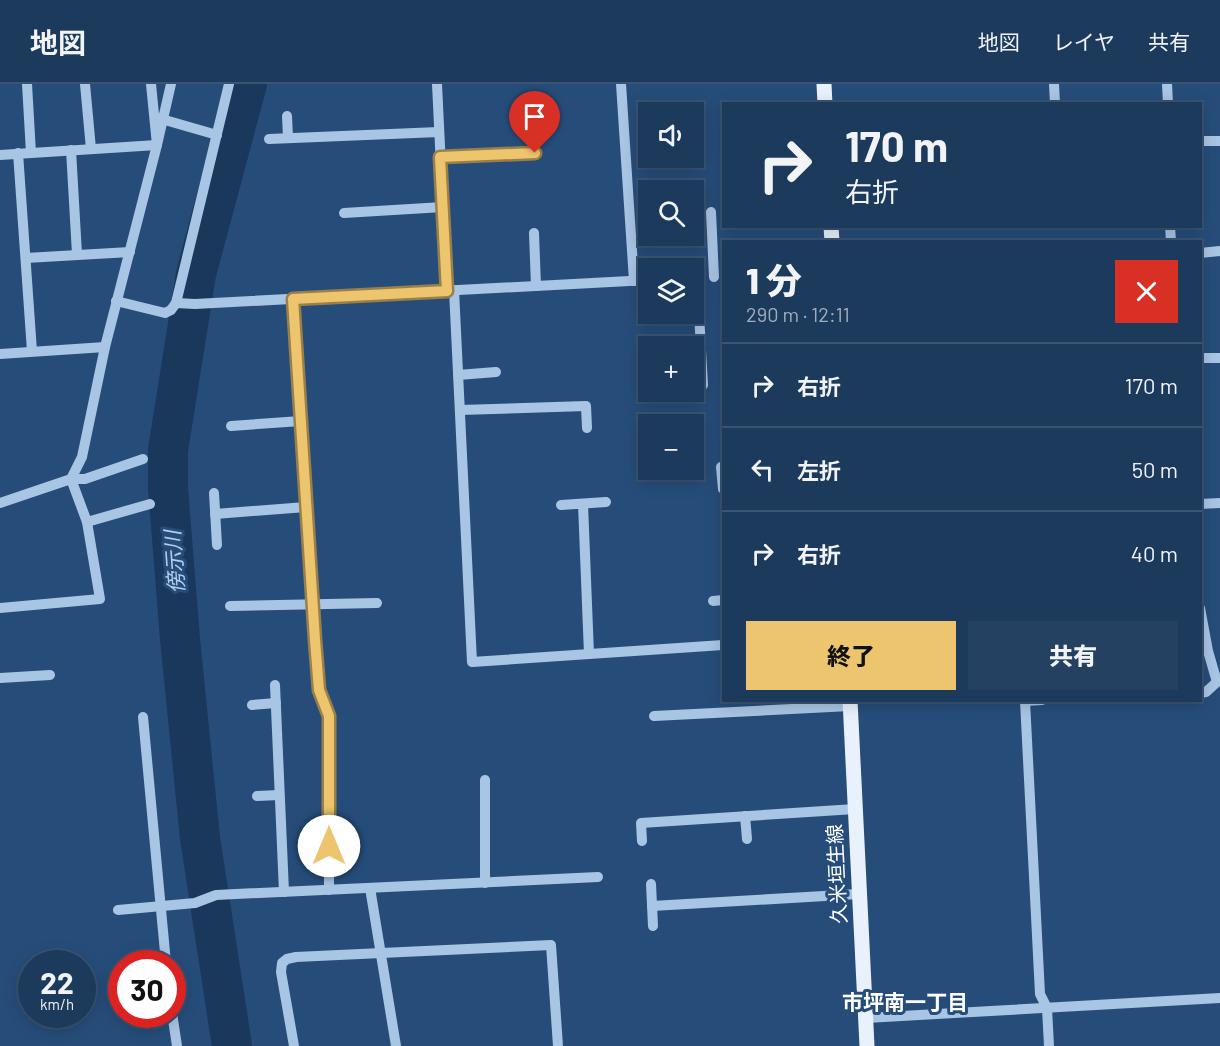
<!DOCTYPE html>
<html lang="ja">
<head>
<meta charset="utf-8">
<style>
	:root { --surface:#1c3a5c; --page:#254162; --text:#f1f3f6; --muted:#a0adbb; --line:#3a5472; --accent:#edc56e }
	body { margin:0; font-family:Barlow,"Noto Sans JP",sans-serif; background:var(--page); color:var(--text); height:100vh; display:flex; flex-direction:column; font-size:22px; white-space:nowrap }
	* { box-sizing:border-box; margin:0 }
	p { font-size:20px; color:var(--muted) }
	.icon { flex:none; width:33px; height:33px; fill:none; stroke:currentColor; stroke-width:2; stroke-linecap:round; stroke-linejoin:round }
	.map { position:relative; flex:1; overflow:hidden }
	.sheet { position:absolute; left:722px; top:156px; width:480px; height:462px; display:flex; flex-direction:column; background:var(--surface); border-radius:0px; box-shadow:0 3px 15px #0003,0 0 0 2px var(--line) }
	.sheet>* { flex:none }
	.top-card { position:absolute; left:722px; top:18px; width:480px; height:126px; border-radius:0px; box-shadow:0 3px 15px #0003,0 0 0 2px var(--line); background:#1c3a5c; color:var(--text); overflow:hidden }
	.tools { position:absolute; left:638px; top:18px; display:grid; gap:12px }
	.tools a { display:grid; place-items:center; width:66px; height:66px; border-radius:0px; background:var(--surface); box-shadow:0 3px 15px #0003,0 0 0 2px var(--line); font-size:30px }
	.speed { position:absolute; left:18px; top:866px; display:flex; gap:12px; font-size:30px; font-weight:700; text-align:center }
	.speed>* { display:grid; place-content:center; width:78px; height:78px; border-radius:50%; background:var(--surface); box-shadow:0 3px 15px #0003,0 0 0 2px var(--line); line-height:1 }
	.speed small { font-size:15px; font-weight:400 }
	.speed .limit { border:9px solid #d22; background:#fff; color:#111 }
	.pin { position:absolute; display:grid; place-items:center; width:51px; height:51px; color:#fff; margin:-62px -26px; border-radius:50% 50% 50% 0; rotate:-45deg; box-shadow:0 0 6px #0007 }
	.pin .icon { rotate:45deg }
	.me { position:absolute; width:66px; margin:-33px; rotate:0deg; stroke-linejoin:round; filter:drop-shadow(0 0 4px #0008) }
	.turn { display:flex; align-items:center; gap:21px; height:126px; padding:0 24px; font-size:27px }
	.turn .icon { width:78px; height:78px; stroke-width:2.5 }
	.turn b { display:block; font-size:42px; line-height:51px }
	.round { display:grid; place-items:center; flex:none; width:63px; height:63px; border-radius:0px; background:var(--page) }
	.head { display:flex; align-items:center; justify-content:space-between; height:102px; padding:0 24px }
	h1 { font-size:36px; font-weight:800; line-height:45px }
	.button { display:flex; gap:12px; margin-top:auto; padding:12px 24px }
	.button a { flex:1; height:69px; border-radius:0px; background:var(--accent); color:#111; font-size:24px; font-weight:800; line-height:69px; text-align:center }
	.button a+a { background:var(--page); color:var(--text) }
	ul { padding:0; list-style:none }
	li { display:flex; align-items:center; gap:18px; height:84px; padding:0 24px; border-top:2px solid var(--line) }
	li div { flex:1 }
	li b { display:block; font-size:22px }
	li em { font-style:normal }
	header { display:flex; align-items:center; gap:36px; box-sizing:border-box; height:84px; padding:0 30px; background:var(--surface); border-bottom:2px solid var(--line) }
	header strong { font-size:28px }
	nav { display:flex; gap:33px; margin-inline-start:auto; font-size:21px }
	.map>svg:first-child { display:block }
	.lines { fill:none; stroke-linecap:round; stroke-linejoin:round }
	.river { stroke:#1a385b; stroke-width:40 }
	.minor { stroke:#a9c5e4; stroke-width:10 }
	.major { stroke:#e9f1fc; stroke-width:15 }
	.route-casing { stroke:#9a8048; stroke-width:15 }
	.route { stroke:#edc56e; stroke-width:10 }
	.labels { text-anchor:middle; stroke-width:6; stroke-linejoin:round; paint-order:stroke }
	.street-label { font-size:20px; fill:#fff; stroke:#264d7a }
	.water-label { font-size:21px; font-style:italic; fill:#b4cfec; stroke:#264d7a }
	.neighbourhood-label { font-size:21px; font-weight:bold; fill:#fff; stroke:#264d7a }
</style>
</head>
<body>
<header>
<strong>地図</strong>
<nav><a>地図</a><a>レイヤ</a><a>共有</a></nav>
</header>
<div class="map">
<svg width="1220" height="962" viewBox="0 0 1220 962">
	<rect width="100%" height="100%" fill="#264d7a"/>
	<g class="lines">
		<path class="river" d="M232 962 200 754 180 555 168 404V366L196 190 247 0"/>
		<g class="minor">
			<path d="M27 0 31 69"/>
			<path d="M85 0 91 65"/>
			<path d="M437 0 447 207"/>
			<path d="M621 0 634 197"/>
			<path d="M1054 0 1055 20"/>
			<path d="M1167 0 1168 20"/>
			<path d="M287 32 288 54"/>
			<path d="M158 34 217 51"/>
			<path d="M269 55 439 48"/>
			<path d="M1200 57H1220"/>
			<path d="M71 66 77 170"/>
			<path d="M18 69 32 267"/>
			<path d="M0 71 157 61 171 0"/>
			<path d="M440 73 535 69"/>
			<path d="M711 128 714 193"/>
			<path d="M344 129 443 123"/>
			<path d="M1170 142 1171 158"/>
			<path d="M534 149 536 202"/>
			<path d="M1200 169 1220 167"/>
			<path d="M26 174 130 168"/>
			<path d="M454 206 472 578 723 561"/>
			<path d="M293 215 315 556 319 606 329 632V806"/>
			<path d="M116 217 165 229 171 226 176 219 195 220 648 196"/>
			<path d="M176 219 229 0"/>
			<path d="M0 270 105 263"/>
			<path d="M1200 274H1220"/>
			<path d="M458 291 496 288"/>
			<path d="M693 301H703L697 194"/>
			<path d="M460 326 586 322 587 344"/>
			<path d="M231 342 301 337"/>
			<path d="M721 383 723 405"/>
			<path d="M214 409 217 461"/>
			<path d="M0 419 71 395 82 373 105 263 157 61 151 0"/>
			<path d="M583 420 589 570"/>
			<path d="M1200 420 1220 419"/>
			<path d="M561 421 606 418"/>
			<path d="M215 430 306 423"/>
			<path d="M87 438 150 420"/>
			<path d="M713 517 723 516"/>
			<path d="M230 522 377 519"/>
			<path d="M0 524 100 515 87 438 71 395H85L143 375"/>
			<path d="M1200 524 1208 567 1217 598 1206 608 1200 609"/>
			<path d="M0 594 50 591"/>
			<path d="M275 601 284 808"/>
			<path d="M1042 616 1025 617 1040 910 1047 924 1049 962"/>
			<path d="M252 621 276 619"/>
			<path d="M654 632 850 622"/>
			<path d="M143 633 166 879"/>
			<path d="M257 712 279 711"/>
			<path d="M745 732 747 755"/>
			<path d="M642 757 641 739 855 725"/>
			<path d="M485 799V696"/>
			<path d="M651 800 653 842"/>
			<path d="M370 804 396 962"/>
			<path d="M652 822 859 810"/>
			<path d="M118 826 195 819 216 811 598 793"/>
			<path d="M172 929 177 962"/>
			<path d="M866 934 1220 914"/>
			<path d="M294 962 281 888 282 879 287 875 296 873 551 861 558 962"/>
		</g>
		<g class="major">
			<path d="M824 0 825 20"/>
			<path d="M831 142 832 158"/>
			<path d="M850 616 867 962"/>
		</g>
	</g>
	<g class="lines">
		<defs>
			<path id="route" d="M329 762V632L319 606 315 556 293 215 447 207 440 73 535 69"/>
		</defs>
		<use href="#route" class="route-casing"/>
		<use href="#route" class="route"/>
	</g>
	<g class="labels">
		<g class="street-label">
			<text transform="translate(837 790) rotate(-93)" y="7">久米垣生線</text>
		</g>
		<g class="water-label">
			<text transform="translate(175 478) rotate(-94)" y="7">傍示川</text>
		</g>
		<g class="neighbourhood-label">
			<text x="905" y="926">市坪南一丁目</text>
		</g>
	</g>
</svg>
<div class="tools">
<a><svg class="icon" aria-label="sound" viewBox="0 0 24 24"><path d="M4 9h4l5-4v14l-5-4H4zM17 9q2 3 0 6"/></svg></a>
<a><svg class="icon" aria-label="search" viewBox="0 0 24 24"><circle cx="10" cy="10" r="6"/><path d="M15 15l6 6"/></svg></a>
<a><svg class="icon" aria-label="layers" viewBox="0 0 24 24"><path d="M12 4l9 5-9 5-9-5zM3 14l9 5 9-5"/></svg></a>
<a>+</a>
<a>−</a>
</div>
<div class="speed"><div>22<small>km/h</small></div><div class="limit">30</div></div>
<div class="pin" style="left:535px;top:69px;background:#d93025"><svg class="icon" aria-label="arrive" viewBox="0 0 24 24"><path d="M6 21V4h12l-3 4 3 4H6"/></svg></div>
<svg class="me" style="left:329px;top:762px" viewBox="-20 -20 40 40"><circle r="19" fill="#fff"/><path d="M0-13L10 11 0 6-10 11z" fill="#edc56e"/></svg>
<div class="top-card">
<div class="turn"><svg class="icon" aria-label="right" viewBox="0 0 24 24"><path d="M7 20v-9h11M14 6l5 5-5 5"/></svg><div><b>170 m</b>右折</div></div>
</div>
<section class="sheet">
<div class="head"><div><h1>1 分</h1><p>290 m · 12:11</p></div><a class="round" style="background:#d93025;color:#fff"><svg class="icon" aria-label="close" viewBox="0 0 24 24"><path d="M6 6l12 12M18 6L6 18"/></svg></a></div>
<ul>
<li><svg class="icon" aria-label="right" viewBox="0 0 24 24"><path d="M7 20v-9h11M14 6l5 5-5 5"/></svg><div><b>右折</b></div><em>170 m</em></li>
<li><svg class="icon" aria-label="left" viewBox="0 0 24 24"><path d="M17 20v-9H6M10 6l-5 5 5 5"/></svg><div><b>左折</b></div><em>50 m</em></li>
<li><svg class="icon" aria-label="right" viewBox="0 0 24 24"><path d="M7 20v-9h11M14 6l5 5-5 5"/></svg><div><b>右折</b></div><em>40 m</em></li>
</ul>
<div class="button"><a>終了</a><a>共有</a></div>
</section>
</div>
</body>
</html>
